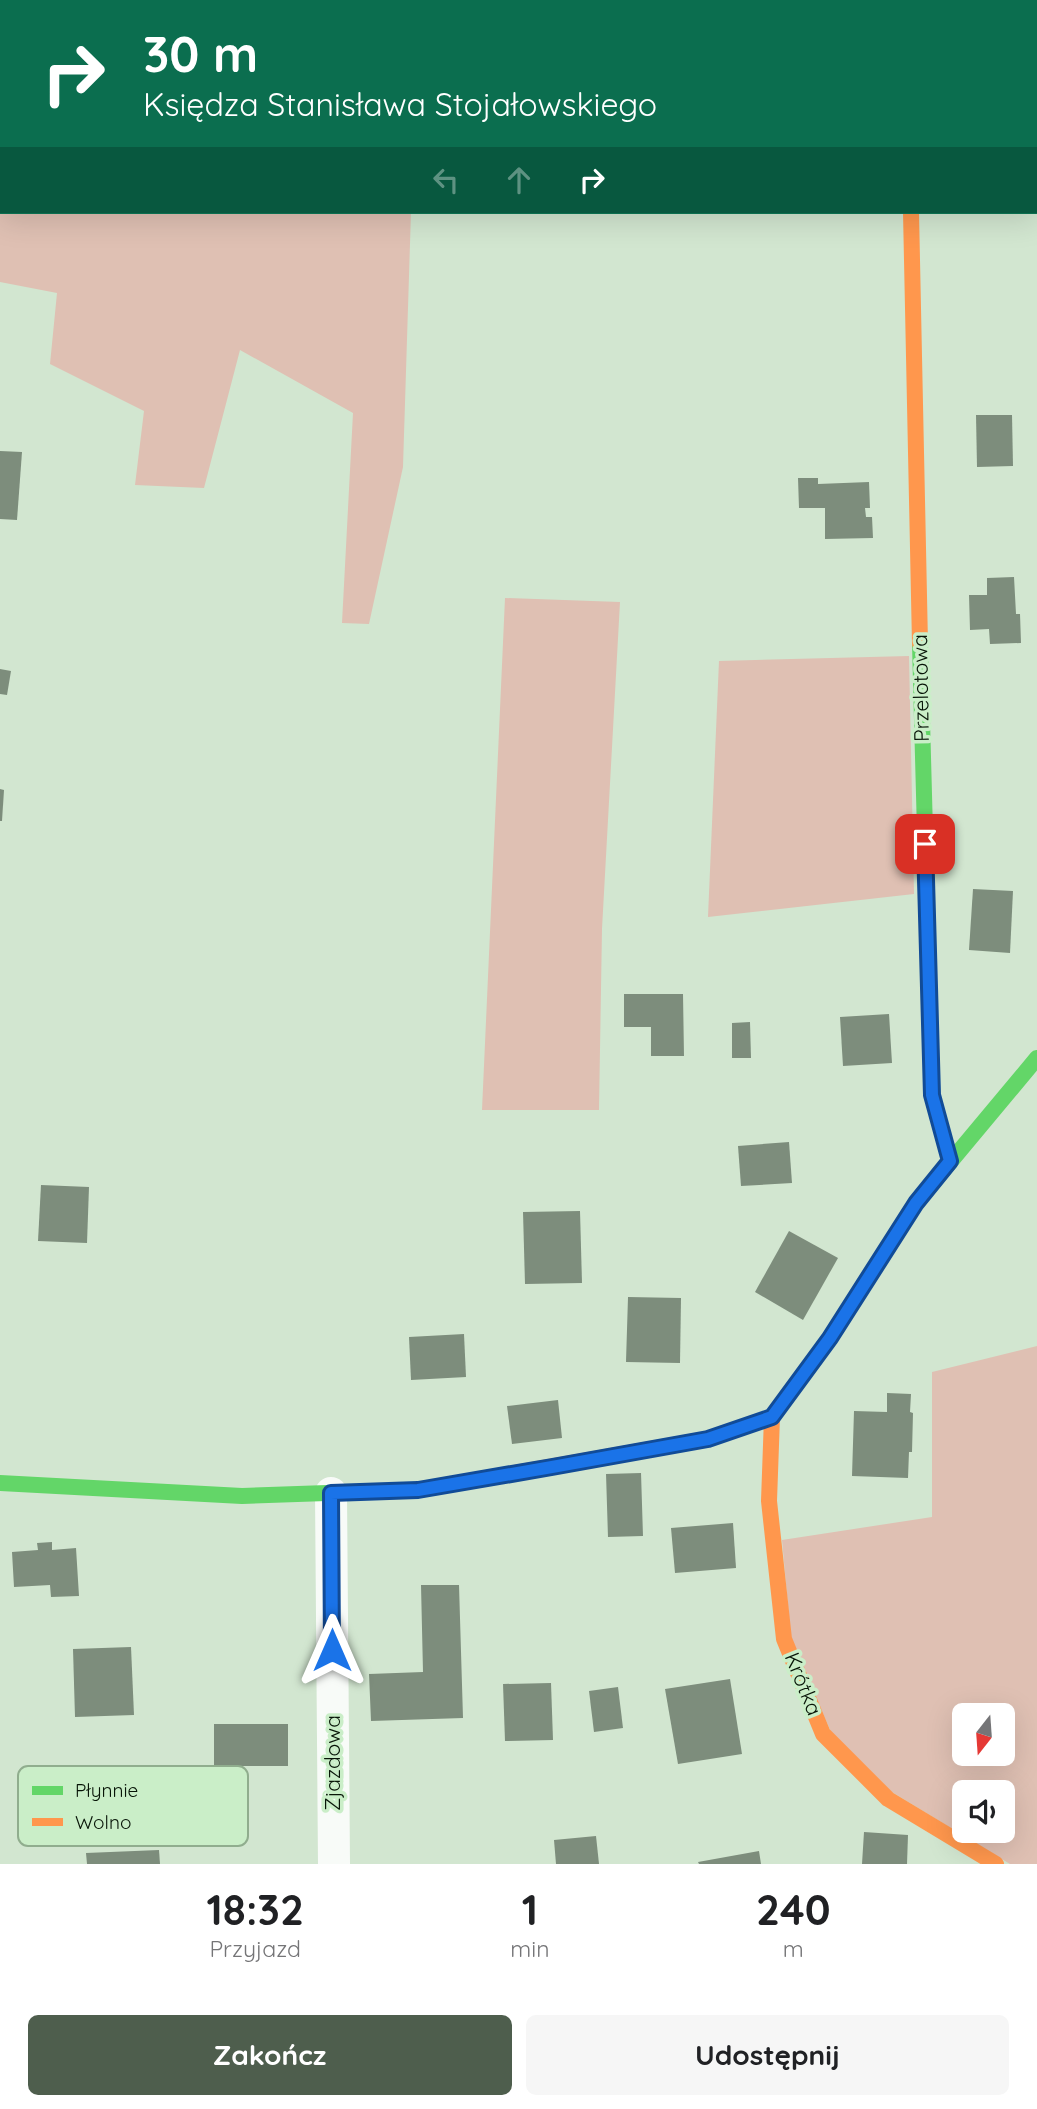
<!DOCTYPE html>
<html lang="pl">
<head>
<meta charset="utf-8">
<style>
	:root { --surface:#fff; --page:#f6f6f6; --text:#202124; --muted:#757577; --accent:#4e5e4d }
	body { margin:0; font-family:Quicksand,sans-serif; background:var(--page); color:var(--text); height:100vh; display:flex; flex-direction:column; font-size:26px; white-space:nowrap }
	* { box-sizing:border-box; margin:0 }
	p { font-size:23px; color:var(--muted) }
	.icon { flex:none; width:38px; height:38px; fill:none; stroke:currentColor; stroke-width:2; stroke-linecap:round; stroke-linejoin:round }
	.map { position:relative; height:1864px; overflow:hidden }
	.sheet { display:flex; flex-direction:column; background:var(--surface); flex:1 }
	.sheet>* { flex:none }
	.top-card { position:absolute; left:0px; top:0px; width:1038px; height:214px; box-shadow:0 7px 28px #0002; background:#0b6e4f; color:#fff; overflow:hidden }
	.needle { width:46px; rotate:197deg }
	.fabs { position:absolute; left:952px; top:1703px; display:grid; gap:14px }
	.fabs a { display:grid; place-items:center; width:63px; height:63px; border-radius:10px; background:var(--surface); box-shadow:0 7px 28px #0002; font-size:35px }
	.pin { position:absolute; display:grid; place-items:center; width:60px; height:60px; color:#fff; margin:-30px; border-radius:14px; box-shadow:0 4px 10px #0006 }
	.me { position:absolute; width:77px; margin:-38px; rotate:0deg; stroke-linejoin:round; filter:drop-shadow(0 0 5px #0008) }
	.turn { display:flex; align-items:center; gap:24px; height:147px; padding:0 28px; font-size:32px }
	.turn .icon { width:91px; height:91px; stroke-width:2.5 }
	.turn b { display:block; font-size:49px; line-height:60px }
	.lanes { display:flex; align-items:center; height:66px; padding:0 28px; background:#0003; justify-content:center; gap:35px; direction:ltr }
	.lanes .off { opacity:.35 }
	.eta { display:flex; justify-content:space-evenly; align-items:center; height:119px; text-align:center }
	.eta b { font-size:42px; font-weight:800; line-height:49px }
	.button { display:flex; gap:14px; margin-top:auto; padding:14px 28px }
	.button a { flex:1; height:80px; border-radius:10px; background:var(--accent); color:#fff; font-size:28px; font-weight:800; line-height:80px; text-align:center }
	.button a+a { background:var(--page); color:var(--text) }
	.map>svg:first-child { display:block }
	.green { fill:#dfc0b3; fill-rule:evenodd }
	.building { fill:#7d8d7c }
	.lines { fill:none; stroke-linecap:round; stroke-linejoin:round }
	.street { stroke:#f8fbf8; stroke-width:32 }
	.fast { stroke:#63d668; stroke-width:16 }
	.slow { stroke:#ff974d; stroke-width:16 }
	.route-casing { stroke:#114b97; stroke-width:18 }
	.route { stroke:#1a73e8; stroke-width:12 }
	.labels { text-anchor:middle; stroke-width:7; stroke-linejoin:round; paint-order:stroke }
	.street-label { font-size:21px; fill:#071407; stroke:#caeec8 }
	.key { fill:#caeec8; stroke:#90ad8e; stroke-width:2 }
	.key-label { font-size:19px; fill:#071407 }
</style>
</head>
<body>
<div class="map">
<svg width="1037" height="1864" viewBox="0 0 1037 1864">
	<rect width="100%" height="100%" fill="#d2e6d0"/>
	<g class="green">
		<path d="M0 0H116V2H2V212H411L403 467 369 624 342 623 353 413 240 350 204 488 135 485 144 411 50 364 57 293 0 282Z"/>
		<path d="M505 598 620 602 602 929 599 1110H482Z"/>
		<path d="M909 656 914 894 708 917 719 661Z"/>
		<path d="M1037 1346V1864H1010L892 1792 831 1732 791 1639 782 1540 932 1517V1372ZM964 1715H1003V1754H964ZM964 1792H1003V1830H964Z"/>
	</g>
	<g class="building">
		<path d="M976 415H1012L1013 466 977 467Z"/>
		<path d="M0 451 22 452 17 520 0 519Z"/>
		<path d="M798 478H818V484L869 482 870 508H865L866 517H872L873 538 825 539V508H799Z"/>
		<path d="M1014 577 1016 614H1020L1021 643 990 644 989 629 970 630 969 595H987V578Z"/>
		<path d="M0 669 11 671 7 695 0 694Z"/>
		<path d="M0 789 4 790 2 821H0Z"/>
		<path d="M973 889 1013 891 1010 953 969 950Z"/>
		<path d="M624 994H683L684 1056H651V1027H624Z"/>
		<path d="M889 1014 892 1063 843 1066 840 1017Z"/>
		<path d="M750 1022 751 1058H732V1023Z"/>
		<path d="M789 1142 792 1183 741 1186 738 1146Z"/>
		<path d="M41 1185 89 1187 87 1243 38 1241Z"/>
		<path d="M580 1211 582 1283 525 1284 523 1212Z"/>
		<path d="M789 1231 838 1258 803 1320 755 1292Z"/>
		<path d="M628 1297 681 1298 680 1363 626 1362Z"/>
		<path d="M464 1334 466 1377 411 1380 409 1337Z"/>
		<path d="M887 1393 911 1394 910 1412 913 1413 912 1452H909L908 1478 852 1476 854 1411 887 1412Z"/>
		<path d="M558 1400 562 1438 512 1444 507 1406Z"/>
		<path d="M641 1473 643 1536 608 1537 606 1474Z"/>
		<path d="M733 1523 736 1568 675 1573 671 1528Z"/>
		<path d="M52 1542V1550L76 1548 79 1596 51 1597 50 1585 14 1587 12 1552 38 1550 37 1543Z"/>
		<path d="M421 1585H459L463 1718 371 1721 369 1674 423 1672Z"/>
		<path d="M131 1647 134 1715 75 1717 73 1649Z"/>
		<path d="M730 1679 742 1754 678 1764 665 1689Z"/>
		<path d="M551 1683 553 1740 505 1741 503 1684Z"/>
		<path d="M618 1687 623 1728 594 1732 589 1691Z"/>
		<rect x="214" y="1724" width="74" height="42"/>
		<path d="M864 1832 908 1835 907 1864H862Z"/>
		<path d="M596 1836 599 1864H556L554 1840Z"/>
		<path d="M159 1850 160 1864H87L86 1853Z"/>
		<path d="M759 1851 761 1864H699L698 1862Z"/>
	</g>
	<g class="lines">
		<g class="street">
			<path d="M905 0V2"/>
			<path d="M331 1493 334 1864"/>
		</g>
		<g class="fast">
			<path d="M920 644 932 1095 950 1161"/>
			<path d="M813 1361 830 1338 916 1203 1037 1058"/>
			<path d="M0 1483 242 1496 385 1491"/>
		</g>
		<g class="slow">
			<path d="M911 212 920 644"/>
			<path d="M772 1417 769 1501 784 1639 823 1734 888 1799 996 1864"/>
			<path d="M385 1491 418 1490 708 1439 772 1417 813 1361"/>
		</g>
	</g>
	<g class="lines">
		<defs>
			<path id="route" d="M332 1650 331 1493 418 1490 552 1467 708 1439 772 1417 830 1338 916 1203 950 1161 932 1095 925 844"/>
		</defs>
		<use href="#route" class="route-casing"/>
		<use href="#route" class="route"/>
	</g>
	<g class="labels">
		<g class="street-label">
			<text transform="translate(921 688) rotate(-91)" y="7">Przelotowa</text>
			<text transform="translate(803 1684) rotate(68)" y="7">Krótka</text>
			<text transform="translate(333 1763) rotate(-90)" y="7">Zjazdowa</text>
		</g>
	</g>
	<rect x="18" y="1766" width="230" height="80" rx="10" class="key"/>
	<rect x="32" y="1786" width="31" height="9" fill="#63d668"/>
	<rect x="32" y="1818" width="31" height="8" fill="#ff974d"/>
	<g class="key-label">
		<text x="75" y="1797">Płynnie</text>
		<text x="75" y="1829">Wolno</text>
	</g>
</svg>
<div class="fabs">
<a><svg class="needle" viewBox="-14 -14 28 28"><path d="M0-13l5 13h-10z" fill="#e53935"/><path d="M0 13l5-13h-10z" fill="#757577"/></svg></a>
<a><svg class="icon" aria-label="sound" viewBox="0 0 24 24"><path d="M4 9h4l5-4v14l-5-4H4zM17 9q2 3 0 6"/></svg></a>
</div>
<div class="pin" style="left:925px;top:844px;background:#d93025"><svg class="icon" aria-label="arrive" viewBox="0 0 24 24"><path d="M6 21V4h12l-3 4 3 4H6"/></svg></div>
<svg class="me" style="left:332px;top:1650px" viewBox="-20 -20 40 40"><path d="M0-17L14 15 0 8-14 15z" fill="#1a73e8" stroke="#fff" stroke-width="4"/></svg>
<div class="top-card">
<div class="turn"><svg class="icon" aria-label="right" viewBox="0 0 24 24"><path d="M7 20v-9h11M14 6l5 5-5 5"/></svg><div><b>30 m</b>Księdza Stanisława Stojałowskiego</div></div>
<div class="lanes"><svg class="icon off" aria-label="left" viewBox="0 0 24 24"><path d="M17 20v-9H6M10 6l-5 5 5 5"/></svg><svg class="icon off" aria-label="ahead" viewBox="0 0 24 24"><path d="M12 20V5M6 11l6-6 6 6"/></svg><svg class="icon" aria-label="right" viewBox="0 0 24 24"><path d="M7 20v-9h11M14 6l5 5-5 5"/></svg></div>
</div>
</div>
<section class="sheet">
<div class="eta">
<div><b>18:32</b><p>Przyjazd</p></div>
<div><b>1</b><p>min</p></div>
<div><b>240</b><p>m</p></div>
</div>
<div class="button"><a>Zakończ</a><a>Udostępnij</a></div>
</section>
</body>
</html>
